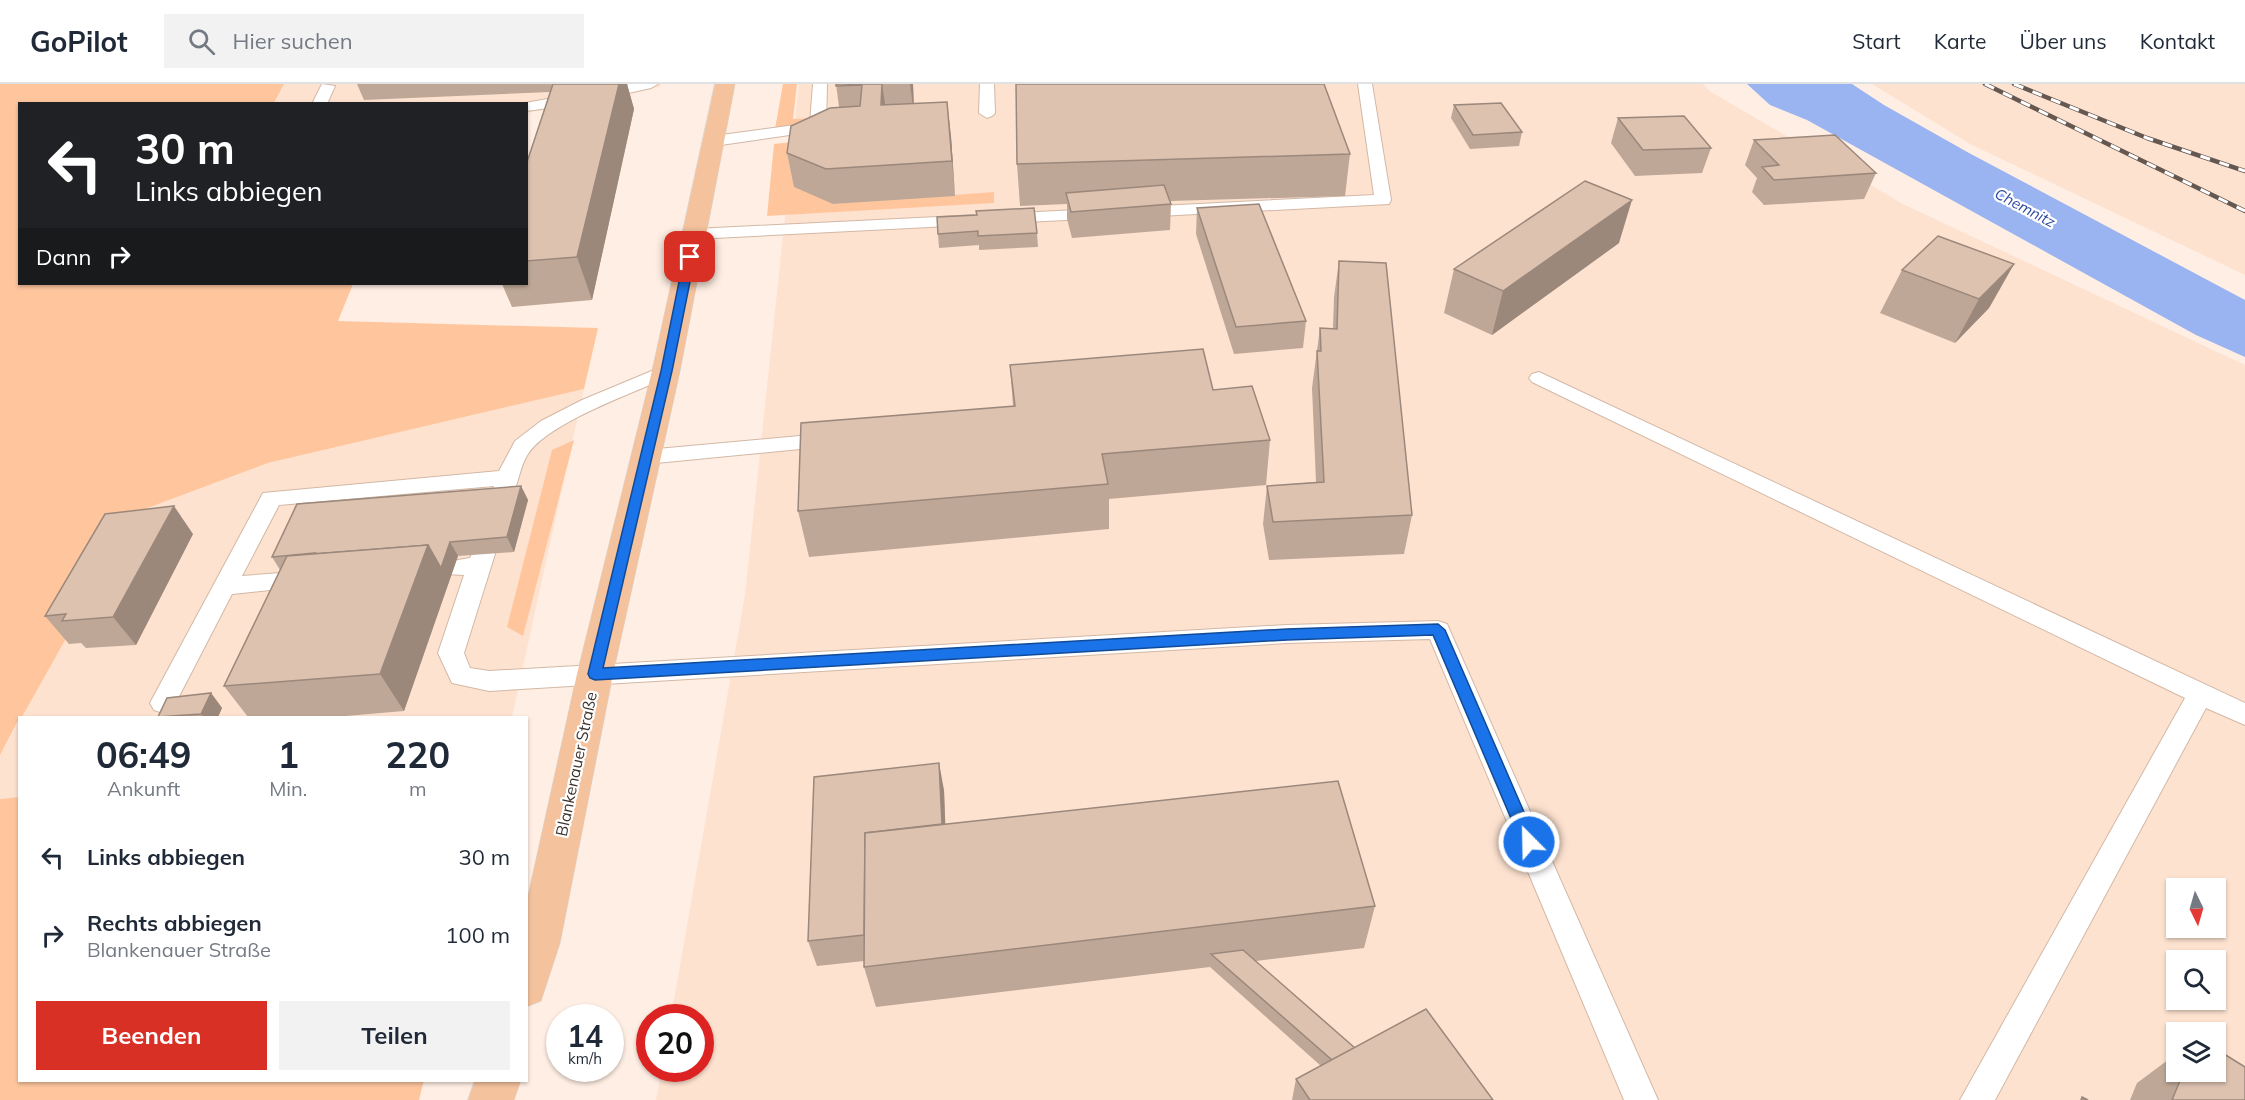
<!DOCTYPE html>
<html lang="de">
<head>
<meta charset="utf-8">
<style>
	:root { --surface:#fff; --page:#f2f2f3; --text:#1f2937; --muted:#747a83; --line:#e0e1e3; --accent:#d93025 }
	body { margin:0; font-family:Mulish,sans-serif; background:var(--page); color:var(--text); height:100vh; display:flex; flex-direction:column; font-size:22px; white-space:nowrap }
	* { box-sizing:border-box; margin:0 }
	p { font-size:20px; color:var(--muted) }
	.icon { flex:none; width:33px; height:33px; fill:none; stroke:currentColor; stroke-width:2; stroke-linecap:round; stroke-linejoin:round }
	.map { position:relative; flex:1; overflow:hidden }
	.details { position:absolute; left:18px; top:632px; width:510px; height:366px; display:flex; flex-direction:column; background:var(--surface); border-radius:0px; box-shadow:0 2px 4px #0004 }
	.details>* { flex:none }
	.guide { position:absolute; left:18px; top:18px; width:510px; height:183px; border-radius:0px; box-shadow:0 2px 4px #0004; background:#202124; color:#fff; overflow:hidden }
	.needle { width:39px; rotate:175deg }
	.fabs { position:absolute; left:2166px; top:794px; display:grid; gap:12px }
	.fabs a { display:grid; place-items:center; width:60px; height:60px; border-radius:0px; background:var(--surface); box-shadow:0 2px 4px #0004; font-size:30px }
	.speed { position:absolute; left:546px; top:920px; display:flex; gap:12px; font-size:30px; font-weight:700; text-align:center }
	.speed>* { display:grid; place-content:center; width:78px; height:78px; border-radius:50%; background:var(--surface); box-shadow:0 2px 4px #0004; line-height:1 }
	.speed small { font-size:15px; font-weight:400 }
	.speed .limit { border:9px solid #d22; background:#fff; color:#111 }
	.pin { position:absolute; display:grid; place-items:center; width:51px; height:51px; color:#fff; margin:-26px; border-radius:12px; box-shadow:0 3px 9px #0006 }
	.me { position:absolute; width:66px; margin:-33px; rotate:337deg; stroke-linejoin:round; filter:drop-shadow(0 0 4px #0008) }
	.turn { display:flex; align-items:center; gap:21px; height:126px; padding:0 18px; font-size:27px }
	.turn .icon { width:78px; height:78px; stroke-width:2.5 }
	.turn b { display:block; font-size:42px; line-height:51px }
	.then { display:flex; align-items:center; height:57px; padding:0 18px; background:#0003; gap:12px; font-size:22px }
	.eta { display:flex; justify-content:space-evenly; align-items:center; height:102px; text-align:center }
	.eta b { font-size:36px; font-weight:700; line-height:42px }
	.primary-button { display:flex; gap:12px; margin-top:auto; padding:12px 18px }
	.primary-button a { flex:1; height:69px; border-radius:0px; background:var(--accent); color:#fff; font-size:24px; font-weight:700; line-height:69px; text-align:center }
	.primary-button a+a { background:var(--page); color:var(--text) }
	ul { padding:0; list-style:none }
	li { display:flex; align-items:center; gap:18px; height:78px; padding:0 18px }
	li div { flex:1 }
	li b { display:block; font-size:22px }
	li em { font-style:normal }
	header { display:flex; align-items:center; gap:36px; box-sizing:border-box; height:84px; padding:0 30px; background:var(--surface); border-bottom:2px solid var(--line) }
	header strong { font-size:28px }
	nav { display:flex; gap:33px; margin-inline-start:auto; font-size:21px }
	.search { width:420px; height:54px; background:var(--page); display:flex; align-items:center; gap:15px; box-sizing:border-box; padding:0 21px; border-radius:0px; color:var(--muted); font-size:22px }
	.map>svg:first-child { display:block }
	.built { fill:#fee2d0; fill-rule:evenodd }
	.green { fill:#ffc69e }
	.water { fill:#9ab3f1 }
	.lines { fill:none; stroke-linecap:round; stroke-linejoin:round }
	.lane-casing { stroke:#d2b8a6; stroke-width:2 }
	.primary-casing { stroke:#d8d6d5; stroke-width:1 }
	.lane { fill:#fff; fill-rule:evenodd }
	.primary { fill:#f4c29d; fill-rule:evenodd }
	.rail-casing { stroke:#655851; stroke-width:4.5 }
	.rail { stroke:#fff; stroke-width:3; stroke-dasharray:10; stroke-linecap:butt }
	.wall { fill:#bea797 }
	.shaded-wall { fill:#9b887b }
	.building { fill:#ddc2b0; stroke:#9b887b; stroke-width:1.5 }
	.route { fill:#1a73e8; stroke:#114b97; stroke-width:1.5 }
	.labels { text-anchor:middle; stroke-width:4.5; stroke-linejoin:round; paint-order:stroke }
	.far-water-label { font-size:15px; font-style:italic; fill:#2d49a1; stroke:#fff }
	.street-label { font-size:16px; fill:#3e332c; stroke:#fff }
</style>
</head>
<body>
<header>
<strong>GoPilot</strong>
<div class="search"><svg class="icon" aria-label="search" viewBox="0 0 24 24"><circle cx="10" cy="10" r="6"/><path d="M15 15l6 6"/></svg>Hier suchen</div>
<nav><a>Start</a><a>Karte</a><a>Über uns</a><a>Kontakt</a></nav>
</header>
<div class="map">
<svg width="2245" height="1016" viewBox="0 0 2245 1016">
	<rect width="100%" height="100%" fill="#ffeee3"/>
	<g class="built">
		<path d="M284 0H661L660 3 527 29 526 20H274Z"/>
		<path d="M799 0H1703L1711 8 1903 120 2245 281V1016H656L662 984H700V933H671L745 511ZM2176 804H2216V843H2176ZM2176 876H2216V915H2176ZM2176 948H2216V987H2176Z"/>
		<path d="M1872 0H2245V191L1970 60Z"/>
		<path d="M584 305 512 633H22L137 428 268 379Z"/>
		<path d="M19 637V713L0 715V671Z"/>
	</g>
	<g class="green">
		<path d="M0 0H284L274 19 20 20V200H353L338 237 598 244 584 305 268 379 137 428 22 633H20L0 671Z"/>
		<path d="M783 0H797L793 35 814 34 813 42 775 45Z"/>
		<path d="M830 54 832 120 994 108V119L767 132 774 60Z"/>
		<path d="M574 356 523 552 507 543 552 366Z"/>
		<path d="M19 713 20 996H424L419 1016H0V715Z"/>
	</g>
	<path class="water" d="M1747 0H1852L1884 21 1969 69 2245 216V273L2196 251 1807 36 1770 21Z"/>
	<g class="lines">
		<defs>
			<g id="lane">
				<path d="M322 0 335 2 327 20H312Z"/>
				<path d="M629 0H658L651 4 579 20 526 27V20H520Z"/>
				<path d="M813 0H827L826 43 824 46 714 62 706 57 714 52 810 39Z"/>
				<path d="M980 0H994L995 29 992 32 987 34 979 29Z"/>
				<path d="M1358 0H1372L1391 116 1389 120 1140 133 1134 132 1131 128 1134 124 1140 123 1374 111Z"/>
				<path d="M1099 125 1105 126 1108 130 1105 134 695 155 689 154 686 150 689 146 695 145Z"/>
				<path d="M666 281 673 283 676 287 673 291C636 308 549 338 528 370 519 384 519 400 511 413L503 415 495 413 492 408 494 402 279 421 242 492 308 487 316 489 320 495 316 501 232 510 172 626 163 629 154 626 150 619 263 409 499 387 515 357 541 337 582 316Z"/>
				<path d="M1539 288 2245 619V641L2206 624 1995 1016H1960L2185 614 1532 298 1529 294 1532 290Z"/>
				<path d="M832 349 840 351 843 356 840 361 646 380 638 378 635 373 638 368 646 366Z"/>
				<path d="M483 462 491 464 495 470 464 569 470 584 489 587 1287 541 1438 537 1447 540 1658 1016H1624L1430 555 1287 559 489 607 452 599 438 569 464 491 446 490 442 484 446 478 470 474 475 464Z"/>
			</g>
			<g id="primary">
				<path d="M715 0H735L680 287 613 590 560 859 541 917 526 923V821L577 590 652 287Z"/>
				<path d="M475 996H521L514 1016H468Z"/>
			</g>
		</defs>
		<use href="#lane" class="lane-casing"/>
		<use href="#primary" class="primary-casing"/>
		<use href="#lane" class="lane"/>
		<use href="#primary" class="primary"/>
		<defs>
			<g id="rail">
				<path d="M1985 0 2245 127"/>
				<path d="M2014 0 2147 54 2245 87"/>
			</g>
		</defs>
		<use href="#rail" class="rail-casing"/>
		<use href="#rail" class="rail"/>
	</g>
	<g class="wall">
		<path d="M357 0H627L634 25 592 216 512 223 502 200H526V81L550 8 364 16Z"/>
		<path d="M836 0H913L914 19 951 52 955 112 833 120 794 103 787 69 839 23Z"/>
		<path d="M1454 21 1522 48 1519 62 1470 65 1451 34Z"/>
		<path d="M1618 34 1711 64 1702 89 1635 92 1611 59Z"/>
		<path d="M1754 56 1876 89 1864 115 1764 121 1752 108 1757 94 1745 81Z"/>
		<path d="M1350 70 1345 112 1170 117 1171 120 1170 146 1072 154 1067 135V120L1020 122 1017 80Z"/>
		<path d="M1197 124 1306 237 1303 264 1234 270 1196 150Z"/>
		<path d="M977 131 1037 149 1038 163 979 166V161L939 164 938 150Z"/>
		<path d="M1619 159 1492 251 1444 229 1454 185Z"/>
		<path d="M1339 177 1412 431 1404 470 1269 476 1263 440 1267 402 1316 398 1312 304 1320 244H1333L1334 213Z"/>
		<path d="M2014 180 1989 224 1955 259 1880 229 1902 186Z"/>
		<path d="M1010 281 1213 306 1270 356 1266 401 1109 415V445L809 473 798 427 1013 322Z"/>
		<path d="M521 402 528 416 514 468 458 472 404 627 334 633H248L224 602 280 486 272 473Z"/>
		<path d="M193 450 136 561 86 564 81 559 69 560 45 532Z"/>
		<path d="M211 609 222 624 218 633H158Z"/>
		<path d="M944 706 945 740 1375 822 1364 864 1256 877 1355 964 1493 1016H1292L1296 995 1321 982 1210 883 876 923 864 883V877L817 882 808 857Z"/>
		<path d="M2176 970V987H2216L2245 1016H2130L2137 999Z"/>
	</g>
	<g class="shaded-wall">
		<path d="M619 0H627L634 25 592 216 577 173Z"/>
		<path d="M882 0 887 33 881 21Z"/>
		<path d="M910 0H913L914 31Z"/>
		<path d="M947 18 951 52 955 112 952 77Z"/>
		<path d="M1632 116 1619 159 1492 251 1503 207Z"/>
		<path d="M2014 180 1989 224 1955 259 1979 215Z"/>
		<path d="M521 402 528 416 514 468 507 453Z"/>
		<path d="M174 422 193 450 136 561 113 533Z"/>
		<path d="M450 458 458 472 404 627 380 590 428 461Z"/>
		<path d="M211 609 222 624 218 633H204L201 630Z"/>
		<path d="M939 679 944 706 947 784 942 758Z"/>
	</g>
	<g class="building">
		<path d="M553 0H619L577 173 526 177V81Z"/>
		<path d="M836 0H882L881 21 947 18 952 77 826 85 787 69 791 42 830 24 860 22 862 1 836 2Z"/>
		<path d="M1016 0H1324L1350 70 1017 80Z"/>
		<path d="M1501 19 1522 48 1473 51 1454 21Z"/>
		<path d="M1684 32 1711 64 1643 66 1618 34Z"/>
		<path d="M1835 51 1876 89 1774 96 1762 83 1779 81 1754 56Z"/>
		<path d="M1585 97 1632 116 1503 207 1454 185Z"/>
		<path d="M1164 101 1171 120 1071 128 1066 109Z"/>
		<path d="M1259 120 1306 237 1236 243 1197 124Z"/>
		<path d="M1034 124 1037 149 978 152V147L938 150 937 133 977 131 976 127Z"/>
		<path d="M1938 152 2014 180 1979 215 1902 186Z"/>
		<path d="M1339 177 1386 179 1412 431 1273 438 1267 402 1324 398 1317 267H1321L1320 244 1337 245Z"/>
		<path d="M1203 265 1213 306 1252 302 1270 356 1102 370 1108 400 798 427 801 339 1015 322 1010 281Z"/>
		<path d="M521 402 507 453 450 458 441 484 428 461 314 470 315 469 272 473 297 420Z"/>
		<path d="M174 422 113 533 62 537 66 530 45 532 105 430Z"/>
		<path d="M428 461 380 590 224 602 287 472Z"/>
		<path d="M211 609 201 630 158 633 167 614Z"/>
		<path d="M939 679 942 740 865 749 864 851 808 857 814 693Z"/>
		<path d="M1338 697 1375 822 864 883 865 749Z"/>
		<path d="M1243 866 1355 964 1332 976 1211 870Z"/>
		<path d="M1426 925 1493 1016H1310L1296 995Z"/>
		<path d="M2216 965 2245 983V1016H2172L2184 987H2216Z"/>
		<path d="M2082 1013 2088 1016H2081Z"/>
	</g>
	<path class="route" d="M690 170 695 173 672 287 603 584 1287 545 1438 540 1445 546 1537 758 1535 763 1529 765 1523 763 1521 758 1433 551 1287 556 595 596 590 594 588 590 661 287 684 173Z"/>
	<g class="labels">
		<g class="far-water-label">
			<text transform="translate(2025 124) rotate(28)" y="5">Chemnitz</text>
		</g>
		<g class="street-label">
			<text transform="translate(576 680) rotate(-78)" y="6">Blankenauer Straße</text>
		</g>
	</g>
</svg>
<div class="fabs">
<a><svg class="needle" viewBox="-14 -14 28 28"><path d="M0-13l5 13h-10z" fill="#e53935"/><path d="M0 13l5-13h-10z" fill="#747a83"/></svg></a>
<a><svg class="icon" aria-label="search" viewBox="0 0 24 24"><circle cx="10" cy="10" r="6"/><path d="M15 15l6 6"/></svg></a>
<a><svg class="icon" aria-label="layers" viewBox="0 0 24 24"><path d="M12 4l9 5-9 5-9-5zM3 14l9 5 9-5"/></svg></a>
</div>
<div class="speed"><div>14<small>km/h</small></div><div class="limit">20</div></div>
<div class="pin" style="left:690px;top:173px;background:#d93025"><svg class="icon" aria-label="arrive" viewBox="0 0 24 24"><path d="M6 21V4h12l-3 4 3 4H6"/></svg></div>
<svg class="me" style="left:1529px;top:758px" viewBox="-20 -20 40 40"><circle r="17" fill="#1a73e8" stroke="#fff" stroke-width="3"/><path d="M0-11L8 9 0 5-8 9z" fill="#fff"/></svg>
<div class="guide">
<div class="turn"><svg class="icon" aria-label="left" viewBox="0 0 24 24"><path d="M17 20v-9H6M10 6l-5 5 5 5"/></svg><div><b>30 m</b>Links abbiegen</div></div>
<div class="then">Dann<svg class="icon" aria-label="right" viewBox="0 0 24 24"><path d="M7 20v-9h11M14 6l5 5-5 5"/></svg></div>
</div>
<section class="details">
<div class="eta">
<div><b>06:49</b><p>Ankunft</p></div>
<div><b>1</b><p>Min.</p></div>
<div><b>220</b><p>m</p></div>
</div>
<ul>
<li><svg class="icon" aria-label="left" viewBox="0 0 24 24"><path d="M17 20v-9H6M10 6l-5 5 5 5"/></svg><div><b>Links abbiegen</b></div><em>30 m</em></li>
<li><svg class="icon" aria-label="right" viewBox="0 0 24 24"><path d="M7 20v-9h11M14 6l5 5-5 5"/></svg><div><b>Rechts abbiegen</b><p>Blankenauer Straße</p></div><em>100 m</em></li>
</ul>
<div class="primary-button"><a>Beenden</a><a>Teilen</a></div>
</section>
</div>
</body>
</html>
